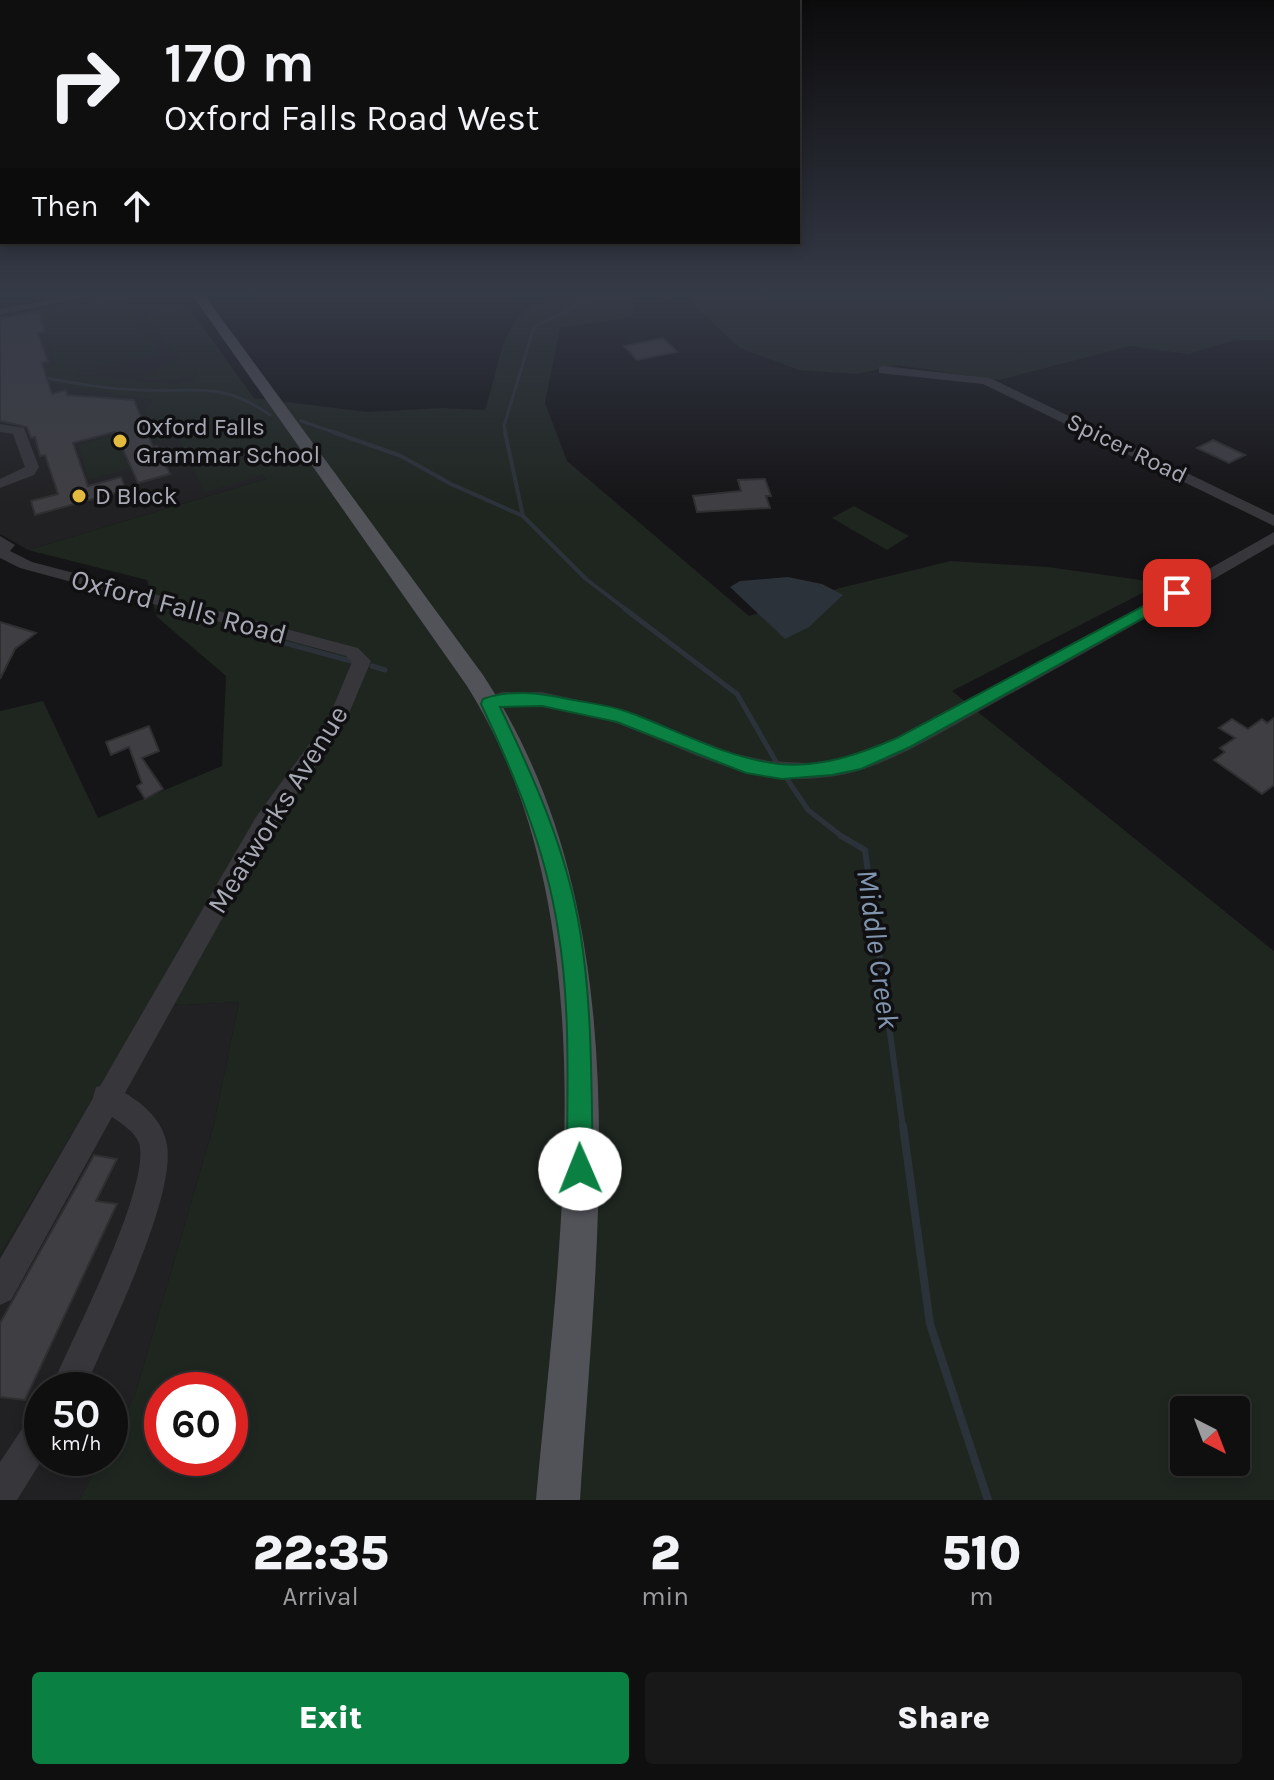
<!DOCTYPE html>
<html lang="en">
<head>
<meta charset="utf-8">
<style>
	:root { --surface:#100f10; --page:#191819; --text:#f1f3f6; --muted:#9c9c9f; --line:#302f30; --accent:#0b8043 }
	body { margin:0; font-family:Karla,sans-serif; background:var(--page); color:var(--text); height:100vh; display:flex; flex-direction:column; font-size:30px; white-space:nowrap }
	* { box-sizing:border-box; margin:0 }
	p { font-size:26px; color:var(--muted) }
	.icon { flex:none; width:44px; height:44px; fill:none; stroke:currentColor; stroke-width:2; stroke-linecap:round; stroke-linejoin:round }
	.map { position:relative; height:1500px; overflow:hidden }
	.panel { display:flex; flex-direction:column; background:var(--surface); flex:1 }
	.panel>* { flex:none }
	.banner { position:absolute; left:0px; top:0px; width:800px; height:244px; box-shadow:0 4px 12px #0003,0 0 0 2px var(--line); background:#100f10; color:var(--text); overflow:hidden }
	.needle { width:52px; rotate:138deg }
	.fabs { position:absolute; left:1170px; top:1396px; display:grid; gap:16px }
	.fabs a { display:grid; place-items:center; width:80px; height:80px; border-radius:8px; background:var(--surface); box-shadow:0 4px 12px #0003,0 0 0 2px var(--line); font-size:40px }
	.speed { position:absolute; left:24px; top:1372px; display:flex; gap:16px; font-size:40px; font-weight:700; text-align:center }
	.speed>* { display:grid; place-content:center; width:104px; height:104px; border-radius:50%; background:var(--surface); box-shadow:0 4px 12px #0003,0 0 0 2px var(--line); line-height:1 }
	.speed small { font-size:20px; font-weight:400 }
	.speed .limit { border:12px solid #d22; background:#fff; color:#111 }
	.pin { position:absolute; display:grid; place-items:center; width:68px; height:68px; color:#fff; margin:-34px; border-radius:16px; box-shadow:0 4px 12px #0006 }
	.me { position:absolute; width:88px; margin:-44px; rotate:359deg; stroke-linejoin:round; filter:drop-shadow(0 0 6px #0008) }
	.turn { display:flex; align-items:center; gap:28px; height:168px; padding:0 32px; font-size:36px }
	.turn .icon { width:104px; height:104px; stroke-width:2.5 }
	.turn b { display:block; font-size:56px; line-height:68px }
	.then { display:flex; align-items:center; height:76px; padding:0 32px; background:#0003; gap:16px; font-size:30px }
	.eta { display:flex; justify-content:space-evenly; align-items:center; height:136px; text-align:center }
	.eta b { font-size:48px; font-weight:800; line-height:56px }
	.action { display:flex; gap:16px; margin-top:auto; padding:16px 32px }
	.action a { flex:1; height:92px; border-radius:8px; background:var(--accent); color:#fff; font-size:32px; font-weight:800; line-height:92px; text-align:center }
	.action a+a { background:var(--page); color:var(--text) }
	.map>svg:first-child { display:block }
	.built { fill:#212123 }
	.green { fill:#1f2620; fill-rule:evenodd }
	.water { fill:#2c3239 }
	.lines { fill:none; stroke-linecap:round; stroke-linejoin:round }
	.stream-far4 { stroke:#2c3239; stroke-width:3 }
	.stream-far3 { stroke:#2c3239; stroke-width:4 }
	.stream-far2 { stroke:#2c3239; stroke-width:5 }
	.stream-far1 { stroke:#2c3239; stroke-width:6 }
	.stream { stroke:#2c3239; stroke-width:8 }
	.building { fill:#3f3f43; stroke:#2f2f32; stroke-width:2 }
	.minor { fill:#36363b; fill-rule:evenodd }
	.major { fill:#525359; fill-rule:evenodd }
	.route { fill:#0b8043; stroke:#07532c; stroke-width:2 }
	.poi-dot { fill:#e3ba40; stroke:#100f11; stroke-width:3 }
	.labels { text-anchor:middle; stroke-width:7; stroke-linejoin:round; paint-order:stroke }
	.far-poi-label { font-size:24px; fill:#a7aab5; stroke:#100f11; text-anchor:start }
	.far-street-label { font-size:24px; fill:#a7aab5; stroke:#100f11 }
	.street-label { font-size:28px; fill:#a7aab5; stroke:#100f11 }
	.water-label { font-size:30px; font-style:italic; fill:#8195ae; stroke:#100f11 }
</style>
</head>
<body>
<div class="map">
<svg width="1274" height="1500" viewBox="0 0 1274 1500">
	<rect width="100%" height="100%" fill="#151416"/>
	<g class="built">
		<path d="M105 296H181L219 407 266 479 28 550 0 534V316Z"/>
		<path d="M149 1002 183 1005 239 1002 214 1124 135 1395 110 1442V1390H42V1458H102L79 1500H0V1255Z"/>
	</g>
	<g class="green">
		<path d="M111 296H125L133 316 158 353 73 373 77 376 175 384 199 379 197 372 175 379H139L164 367 165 363 179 359 144 316 186 304 254 398 368 412 442 408 485 410C496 380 501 324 529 307 542 298 563 304 577 296H641L630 317 560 328 545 403 567 461 749 616 840 588 951 561 1048 567 1162 583 952 691 1274 951V1500H79L102 1458H110V1442L135 1395 214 1124 239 1002 183 1005 149 1003 0 1255V711L43 701 98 818 222 766 226 676 157 617 147 580 28 550 266 479 263 475 206 492 192 469 193 462 177 437 158 441 149 439 138 417 144 415 142 413 153 400 42 382 27 366H56L39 310ZM162 1390H230V1458H162ZM1184 1410H1236V1462H1184Z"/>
		<path d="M684 296H1274V340H1235L1188 354 1130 346 999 380 896 365 858 374 799 370 740 348Z"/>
		<path d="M116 435 131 468 89 480 78 445Z"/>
		<path d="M854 506 909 536 887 550 832 518Z"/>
	</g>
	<path class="water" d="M788 577 822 584 843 595 809 627 785 639 730 587 740 581Z"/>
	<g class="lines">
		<g class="stream-far4">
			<path d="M40 377C73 383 106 389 139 390 195 393 220 380 270 415"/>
			<path d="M301 421 339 434"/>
			<path d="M506 434 504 426 534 327 598 296"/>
		</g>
		<g class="stream-far3">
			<path d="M333 432 401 456 451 484 523 516"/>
			<path d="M505 432 523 516 586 579 628 611"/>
		</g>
		<g class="stream-far2">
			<path d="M625 609 737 694 778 765"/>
			<path d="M229 628 351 661"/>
			<path d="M372 666 385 670"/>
			<path d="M783 773 808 810 844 838"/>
		</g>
		<path class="stream-far1" d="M841 836 865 850 903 1128"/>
		<path class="stream" d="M903 1126 930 1324 988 1500"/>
	</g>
	<g class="building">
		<path d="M39 312 45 332 38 333 48 361 42 363 52 394 66 390 67 395 134 400 153 447 157 446 170 474 138 483 115 432 73 443 88 486 121 477 126 490 35 515 31 501 58 494 45 455 40 456 35 437 31 438 27 427 0 421V318Z"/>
		<path d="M663 338 677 352 637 360 624 346Z"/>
		<path d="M1213 440 1245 455 1229 463 1197 448Z"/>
		<path d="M765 479 771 496H766L770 508 697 512 693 496 741 491 738 480Z"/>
		<path d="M0 622 36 633 15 649 0 679Z"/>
		<path d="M1274 718V785L1262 794 1214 760 1225 752 1220 748 1235 738 1219 728 1232 719 1248 729 1262 719 1267 723Z"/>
		<path d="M149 726 159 751 142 758 163 789 145 799 137 786 142 783 129 747 111 755 106 742Z"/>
		<path d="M94 1155 117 1159 96 1201 117 1204 25 1400 0 1397V1323Z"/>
	</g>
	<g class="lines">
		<g class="minor">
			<path d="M70 296H89L0 315V309Z"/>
			<path d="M662 296H672L673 297 668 300Z"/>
			<path d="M883 366 990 378 1274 515V526L983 384 879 373V367Z"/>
			<path d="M0 424 24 428 39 467 34 475 0 488V479L25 467 13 434 0 432Z"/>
			<path d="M1274 532V544C1181 598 1089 651 994 703 951 726 906 756 858 771 831 779 797 781 768 777 679 763 581 683 489 711L479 704 482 699 502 692H542L620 709 732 753 769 761 809 763 852 757 897 737 1101 630Z"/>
			<path d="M0 536 15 545 10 551 32 562 358 648 371 661 344 725 272 829 125 1093C145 1105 163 1121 167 1145 176 1198 107 1337 84 1390H50C70 1343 152 1185 139 1143 135 1132 121 1123 112 1117L11 1300 0 1305V1259L93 1098 96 1087 100 1086 256 817 329 717 352 662 346 656 20 568 0 558Z"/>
			<path d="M42 1412 43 1458 17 1500H0V1462L30 1417Z"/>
		</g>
		<path class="major" d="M193 296H205L483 675C642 916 597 1228 580 1500H536C559 1243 612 917 467 686Z"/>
	</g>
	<linearGradient id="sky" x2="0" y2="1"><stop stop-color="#0c0b0c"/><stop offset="0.58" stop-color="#353a47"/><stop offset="1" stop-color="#353a47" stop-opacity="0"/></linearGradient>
	<rect width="1274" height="506" fill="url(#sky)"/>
	<path class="route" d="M1177 588 1183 589V596L910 747 861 769 832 775 782 779 746 773 617 722 542 706 500 707C534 778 567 851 580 931 593 1009 591 1090 593 1169L589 1178 580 1182 571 1178 567 1169C567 1090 571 1008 558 930 546 850 515 776 481 704L483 699C511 689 539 693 568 699 588 703 609 705 628 712 677 730 726 758 779 764 821 768 860 754 897 738Z"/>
	<g class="poi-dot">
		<circle cx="120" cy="441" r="8"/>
		<circle cx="79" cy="496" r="8"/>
	</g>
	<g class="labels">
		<g class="far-poi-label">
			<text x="136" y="435">Oxford Falls<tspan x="136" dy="28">Grammar School</tspan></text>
			<text x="95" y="504">D Block</text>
		</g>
		<g class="far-street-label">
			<text transform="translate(1127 448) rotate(26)" y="8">Spicer Road</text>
		</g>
		<g class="street-label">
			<text transform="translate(179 606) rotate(15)" y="10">Oxford Falls Road</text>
			<text transform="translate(277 809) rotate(-58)" y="10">Meatworks Avenue</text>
		</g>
		<g class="water-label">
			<text transform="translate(878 949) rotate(82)" y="10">Middle Creek</text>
		</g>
	</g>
</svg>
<div class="fabs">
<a><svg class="needle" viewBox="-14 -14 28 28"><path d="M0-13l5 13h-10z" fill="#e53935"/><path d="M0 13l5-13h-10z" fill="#9c9c9f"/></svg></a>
</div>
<div class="speed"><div>50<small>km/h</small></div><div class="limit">60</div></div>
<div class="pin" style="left:1177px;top:593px;background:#d93025"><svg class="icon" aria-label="arrive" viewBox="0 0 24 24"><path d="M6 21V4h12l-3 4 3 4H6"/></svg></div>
<svg class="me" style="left:580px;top:1169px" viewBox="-20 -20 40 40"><circle r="19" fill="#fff"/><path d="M0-13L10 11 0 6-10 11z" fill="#0b8043"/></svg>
<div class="banner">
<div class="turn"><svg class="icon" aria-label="right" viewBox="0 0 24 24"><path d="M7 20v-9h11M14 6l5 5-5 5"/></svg><div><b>170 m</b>Oxford Falls Road West</div></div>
<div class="then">Then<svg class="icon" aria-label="ahead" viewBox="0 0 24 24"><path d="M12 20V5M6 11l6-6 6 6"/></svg></div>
</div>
</div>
<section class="panel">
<div class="eta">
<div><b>22:35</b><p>Arrival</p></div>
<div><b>2</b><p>min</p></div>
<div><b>510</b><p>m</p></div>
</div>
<div class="action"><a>Exit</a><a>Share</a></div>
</section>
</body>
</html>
